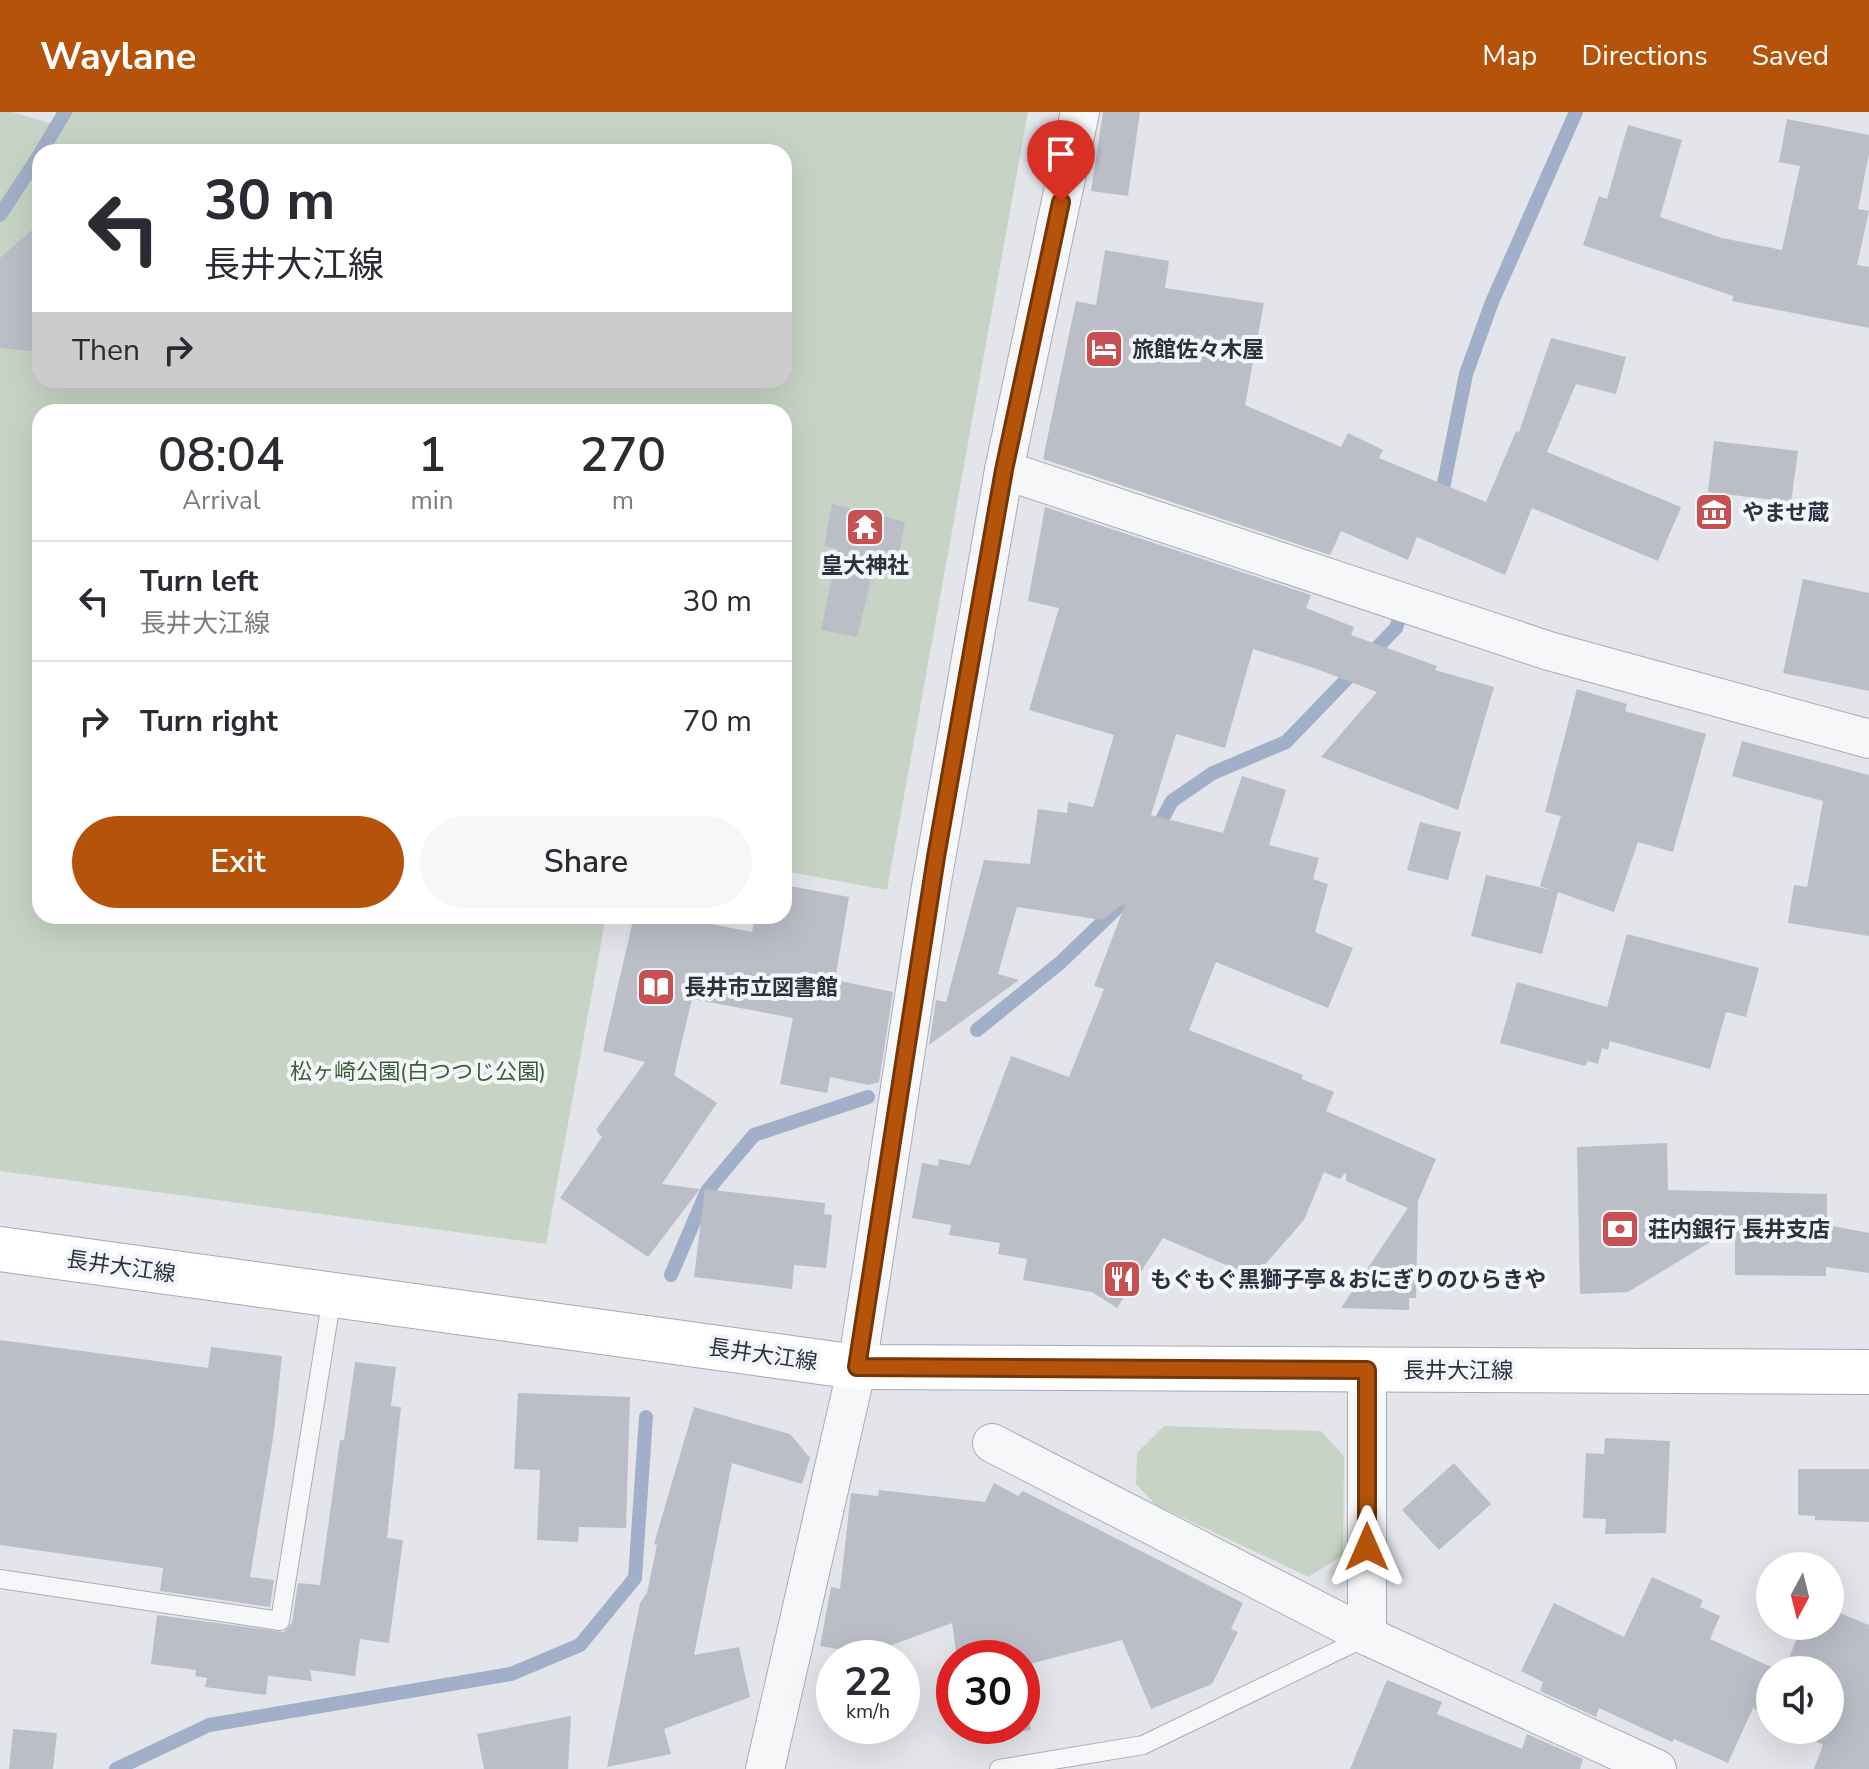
<!DOCTYPE html>
<html lang="en">
<head>
<meta charset="utf-8">
<style>
	:root { --surface:#fff; --page:#f7f7f7; --text:#2b2b33; --muted:#7c7c81; --line:#e1e1e2; --accent:#b45309 }
	body { margin:0; font-family:"Nunito Sans","Noto Sans JP",sans-serif; background:var(--page); color:var(--text); height:100vh; display:flex; flex-direction:column; font-size:30px; white-space:nowrap }
	* { box-sizing:border-box; margin:0 }
	p { font-size:26px; color:var(--muted) }
	.icon { flex:none; width:44px; height:44px; fill:none; stroke:currentColor; stroke-width:2; stroke-linecap:round; stroke-linejoin:round }
	.map { position:relative; flex:1; overflow:hidden }
	.details { position:absolute; left:32px; top:292px; width:760px; height:520px; display:flex; flex-direction:column; background:var(--surface); border-radius:24px; box-shadow:0 8px 32px #0002 }
	.details>* { flex:none }
	.hud { position:absolute; left:32px; top:32px; width:760px; height:244px; border-radius:24px; box-shadow:0 8px 32px #0002; background:#fff; color:var(--text); overflow:hidden }
	.needle { width:52px; rotate:187deg }
	.tools { position:absolute; left:1756px; top:1440px; display:grid; gap:16px }
	.tools a { display:grid; place-items:center; width:88px; height:88px; border-radius:50%; background:var(--surface); box-shadow:0 8px 32px #0002; font-size:40px }
	.speed { position:absolute; left:816px; top:1528px; display:flex; gap:16px; font-size:40px; font-weight:700; text-align:center }
	.speed>* { display:grid; place-content:center; width:104px; height:104px; border-radius:50%; background:var(--surface); box-shadow:0 8px 32px #0002; line-height:1 }
	.speed small { font-size:20px; font-weight:400 }
	.speed .limit { border:12px solid #d22; background:#fff; color:#111 }
	.pin { position:absolute; display:grid; place-items:center; width:68px; height:68px; color:#fff; margin:-82px -34px; border-radius:50% 50% 50% 0; rotate:-45deg; box-shadow:0 0 8px #0007 }
	.pin .icon { rotate:45deg }
	.me { position:absolute; width:88px; margin:-44px; rotate:0deg; stroke-linejoin:round; filter:drop-shadow(0 0 6px #0008) }
	.turn { display:flex; align-items:center; gap:28px; height:168px; padding:0 40px; font-size:36px }
	.turn .icon { width:104px; height:104px; stroke-width:2.5 }
	.turn b { display:block; font-size:56px; line-height:68px }
	.then { display:flex; align-items:center; height:76px; padding:0 40px; background:#0003; gap:16px; font-size:30px }
	.eta { display:flex; justify-content:space-evenly; align-items:center; height:136px; text-align:center }
	.eta b { font-size:48px; font-weight:600; line-height:56px }
	.cta { display:flex; gap:16px; margin-top:auto; padding:16px 40px }
	.cta a { flex:1; height:92px; border-radius:48px; background:var(--accent); color:#fff; font-size:32px; font-weight:600; line-height:92px; text-align:center }
	.cta a+a { background:var(--page); color:var(--text) }
	ul { padding:0; list-style:none }
	li { display:flex; align-items:center; gap:24px; height:120px; padding:0 40px; border-top:2px solid var(--line) }
	li div { flex:1 }
	li b { display:block; font-size:30px }
	li em { font-style:normal }
	header { display:flex; align-items:center; gap:48px; box-sizing:border-box; height:112px; padding:0 40px; background:var(--accent); color:#fff }
	header strong { font-size:38px }
	nav { display:flex; gap:44px; margin-inline-start:auto; font-size:28px }
	.map>svg:first-child { display:block }
	.green { fill:#c7d4c5; fill-rule:evenodd }
	.lines { fill:none; stroke-linecap:round; stroke-linejoin:round }
	.stream { stroke:#a1afc8; stroke-width:14 }
	.building { fill:#bbbec7 }
	.lane-casing { stroke:#a9abb5; stroke-width:20 }
	.street-casing { stroke:#a9abb5; stroke-width:40 }
	.primary-casing { stroke:#a4a8b6; stroke-width:46 }
	.lane { stroke:#f6f7f9; stroke-width:18 }
	.street { stroke:#f6f7f9; stroke-width:38 }
	.primary { stroke:#fff; stroke-width:44 }
	.route-casing { stroke:#753606; stroke-width:20 }
	.route { stroke:#b45309; stroke-width:14 }
	.labels { text-anchor:middle; stroke-width:8; stroke-linejoin:round; paint-order:stroke }
	.poi-label { font-size:22px; font-weight:bold; fill:#2c3142; stroke:#f3f5f8; text-anchor:start }
	.park-label { font-size:22px; fill:#3c5d3a; stroke:#f3f5f8 }
	.street-label { font-size:22px; fill:#2c3142; stroke:#f3f5f8 }
</style>
</head>
<body>
<header>
<strong>Waylane</strong>
<nav><a>Map</a><a>Directions</a><a>Saved</a></nav>
</header>
<div class="map">
<svg width="1869" height="1657" viewBox="0 0 1869 1657">
	<rect width="100%" height="100%" fill="#e4e5eb"/>
	<g class="green">
		<path d="M0 0H12L53 12 64 0H1028L887 778 784 759V300H40V804H606L546 1132 0 1059ZM40 40H784V268H40Z"/>
		<path d="M1164 1314 1321 1319 1344 1344 1343 1443 1309 1465 1156 1393 1136 1372 1137 1341Z"/>
	</g>
	<g class="lines">
		<g class="stream">
			<path d="M41 40 65 0"/>
			<path d="M0 103 40 42"/>
			<path d="M1440 391 1466 262 1492 190 1576 0"/>
			<path d="M1155 721 1172 689 1213 661 1286 630 1396 516 1401 501"/>
			<path d="M977 918 1061 850 1116 797 1122 785"/>
			<path d="M671 1163 707 1079 754 1023 868 985"/>
			<path d="M116 1657 209 1613 511 1562 580 1533 635 1466 646 1305"/>
		</g>
	</g>
	<g class="building">
		<path d="M1103 0H1140L1128 84 1091 79Z"/>
		<path d="M1787 7 1869 23V42L1858 97 1869 99 1857 153 1869 155V216L1732 189 1733 184 1583 133 1599 84 1607 87 1628 13 1682 28 1660 105 1722 126 1782 138 1800 54 1779 50Z"/>
		<path d="M40 111V240L0 236V146Z"/>
		<path d="M1105 138 1169 149 1165 176 1264 191 1245 293 1341 335 1348 321 1383 338 1379 346 1486 390 1516 319 1519 320 1551 226 1626 245 1616 282 1576 272 1547 340 1681 395 1658 449 1532 396 1505 463 1417 425 1408 448 1341 419 1330 443 1043 347 1076 189 1096 193Z"/>
		<path d="M1714 329 1798 339 1791 390 1708 380Z"/>
		<path d="M832 392 905 410 895 463 873 459 857 525 821 518 838 437 824 434Z"/>
		<path d="M1045 395 1311 483 1306 496 1354 515 1351 523 1437 554 1435 558 1494 575 1458 698 1321 645 1377 580 1314 556 1253 537 1225 636 1176 622 1151 703 1223 721 1242 664 1286 678 1269 733 1319 746 1313 767 1328 772 1315 820 1353 836 1328 896 1216 850 1189 918 1303 963 1302 967 1334 980 1326 999 1436 1047 1418 1089 1416 1186H1409V1198L1341 1196 1408 1096 1346 1069V1060L1340 1067 1324 1060 1304 1108 1254 1165 1163 1126 1117 1196 1092 1180 1023 1168 1027 1147 998 1142 1000 1131 949 1123 951 1113 912 1106 922 1051 938 1054 939 1047 970 1053 1011 944 1069 965 1104 877 1094 874 1126 790 1102 808 1017 795 998 862 1019 868 929 933 936 888 946 890 984 748 1030 752 1038 697 1067 701 1068 690 1093 695 1114 623 1029 598 1059 496 1028 489Z"/>
		<path d="M1803 467 1869 481V579L1783 561Z"/>
		<path d="M1577 577 1627 592 1625 599 1706 622 1673 740 1638 730 1614 800 1558 780 1542 842 1471 824 1486 763 1552 778 1540 774 1561 704 1545 700Z"/>
		<path d="M1742 629 1869 663V824L1788 811 1794 773 1807 775 1823 689 1732 664Z"/>
		<path d="M1420 710 1461 720 1448 768 1407 758Z"/>
		<path d="M784 773 849 785 835 868 893 880 879 970 868 973 830 965 827 981 780 972 793 906 692 887 674 963 717 991 662 1072 700 1077 648 1145 560 1086 602 1025 596 1018 645 950 603 939 634 804H670L752 820 755 804H784Z"/>
		<path d="M1627 822 1759 856 1746 905 1726 900 1710 957 1610 929 1608 938 1602 936 1598 952 1588 949 1585 954 1500 931 1517 870 1607 895Z"/>
		<path d="M1667 1031 1668 1078 1827 1082V1113L1869 1121V1161L1826 1155V1164L1735 1163V1115L1628 1180 1580 1182 1577 1035Z"/>
		<path d="M705 1077 825 1091 824 1102 832 1103 826 1156 794 1153 792 1177 694 1165Z"/>
		<path d="M0 1228 208 1256 211 1235 282 1244 274 1320 250 1465 274 1468 270 1495 160 1479 163 1456 0 1433Z"/>
		<path d="M355 1250 396 1255 391 1294 401 1295 387 1426 403 1428 389 1531 360 1527 355 1564 310 1558 312 1569 268 1564 266 1583 205 1575 207 1566 195 1564 196 1558 151 1552 157 1503 284 1520 292 1511 298 1471 320 1473 340 1328H344Z"/>
		<path d="M518 1281 630 1285 626 1416 579 1415 578 1430 537 1428 540 1358 514 1357Z"/>
		<path d="M694 1295 790 1322 810 1346 802 1372 732 1351 694 1543 739 1535 750 1585 664 1617 671 1642 607 1655 640 1491 647 1481 657 1433 654 1432Z"/>
		<path d="M1605 1326 1670 1329 1666 1421 1605 1422 1606 1407 1583 1406 1586 1341 1604 1342Z"/>
		<path d="M1454 1351 1491 1392 1439 1438 1402 1398Z"/>
		<path d="M1798 1357H1869V1410L1815 1408V1404L1798 1403Z"/>
		<path d="M994 1371 1018 1384 1023 1379 1243 1491 1231 1517 1238 1520 1212 1572 1151 1597 1122 1528 1022 1554V1546H957L952 1511 867 1542 820 1534 831 1475 840 1477 851 1381 878 1384 879 1378 985 1390Z"/>
		<path d="M1652 1465 1703 1488 1700 1495 1720 1504 1710 1527 1778 1558H1770V1605L1753 1596 1728 1651 1674 1627 1672 1630 1599 1596 1596 1605 1540 1579 1543 1570 1521 1559 1554 1491 1624 1525Z"/>
		<path d="M1830 1497 1869 1513V1657H1814L1823 1633 1795 1618H1830V1558H1784L1802 1514H1830Z"/>
		<path d="M1022 1568 1031 1618 980 1626V1623L971 1624 969 1614H1022Z"/>
		<path d="M1387 1568 1442 1590 1437 1602 1522 1637 1527 1622 1583 1647 1580 1657H1350Z"/>
		<path d="M571 1604 568 1657H484L477 1622Z"/>
		<path d="M13 1617 57 1621 53 1657H9Z"/>
	</g>
	<g class="lines">
		<defs>
			<g id="lane">
				<path d="M0 1467 280 1509 332 1184"/>
				<path d="M999 1657 1143 1633 1366 1525"/>
			</g>
			<g id="street">
				<path d="M1004 358 1549 539 1869 627"/>
				<path d="M1367 1258V1524L1657 1657"/>
				<path d="M992 1331 1367 1524"/>
				<path d="M765 1657 857 1255 931 775 1004 358 1080 0"/>
			</g>
			<path id="primary" d="M0 1137 857 1255 1869 1260"/>
		</defs>
		<use href="#lane" class="lane-casing"/>
		<use href="#street" class="street-casing"/>
		<use href="#primary" class="primary-casing"/>
		<use href="#lane" class="lane"/>
		<use href="#street" class="street"/>
		<use href="#primary" class="primary"/>
	</g>
	<g class="lines">
		<defs>
			<path id="route" d="M1061 90 1004 358 936 745 857 1255 1367 1258V1435"/>
		</defs>
		<use href="#route" class="route-casing"/>
		<use href="#route" class="route"/>
	</g>
	<defs>
		<symbol id="hotel-square" viewBox="-11 -11 22 22"><rect x="-9" y="-9" width="18" height="18" rx="4" fill="#c75152" stroke="#f3f5f8"/><path d="M-6-4.5h1.5V1H6V5H4.5V3h-9V5H-6ZM-4 0a1.8 1.8 0 1 1 3.6 0ZM.5 0V-2.5h3Q6-2.5 6 0Z" fill="#fff"/></symbol>
		<symbol id="museum-square" viewBox="-11 -11 22 22"><rect x="-9" y="-9" width="18" height="18" rx="4" fill="#c75152" stroke="#f3f5f8"/><path d="M0-6L6-3V-2H-6V-3ZM-5-1h2V3h-2ZM-1-1h2V3h-2ZM3-1h2V3H3ZM-6 4H6V6H-6Z" fill="#fff"/></symbol>
		<symbol id="temple-square" viewBox="-11 -11 22 22"><rect x="-9" y="-9" width="18" height="18" rx="4" fill="#c75152" stroke="#f3f5f8"/><path d="M0-6L5-2H3V0L6.5 2.5H4V6H1.5V3h-3V6H-4V2.5H-6.5L-3 0V-2H-5Z" fill="#fff"/></symbol>
		<symbol id="library-square" viewBox="-11 -11 22 22"><rect x="-9" y="-9" width="18" height="18" rx="4" fill="#c75152" stroke="#f3f5f8"/><path d="M-6-4Q-3-5.5-.7-3.5V5Q-3 3-6 4ZM6-4Q3-5.5 .7-3.5V5Q3 3 6 4Z" fill="#fff"/></symbol>
		<symbol id="bank-square" viewBox="-11 -11 22 22"><rect x="-9" y="-9" width="18" height="18" rx="4" fill="#c75152" stroke="#f3f5f8"/><path d="M-6-4H6V4H-6ZM0-2.3a2.3 2.3 0 1 0 0 4.6a2.3 2.3 0 1 0 0-4.6Z" fill="#fff"/></symbol>
		<symbol id="restaurant-square" viewBox="-11 -11 22 22"><rect x="-9" y="-9" width="18" height="18" rx="4" fill="#c75152" stroke="#f3f5f8"/><path d="M-5-6h1v4h1v-4h1v4h1v-4h1v5L-1.5 .5V6h-2V.5L-5-1ZM5-6V6H3V1.5H1.5Q1.5-4 5-6Z" fill="#fff"/></symbol>
	</defs>
	<g fill-rule="evenodd">
		<use href="#hotel-square" x="1082" y="215" width="44" height="44"/>
		<use href="#museum-square" x="1692" y="378" width="44" height="44"/>
		<use href="#temple-square" x="843" y="393" width="44" height="44"/>
		<use href="#library-square" x="634" y="853" width="44" height="44"/>
		<use href="#bank-square" x="1598" y="1095" width="44" height="44"/>
		<use href="#restaurant-square" x="1100" y="1145" width="44" height="44"/>
	</g>
	<g class="labels">
		<g class="poi-label">
			<text x="1132" y="245">旅館佐々木屋</text>
			<text x="1742" y="408">やませ蔵</text>
			<text x="865" y="461" text-anchor="middle">皇大神社</text>
			<text x="684" y="883">長井市立図書館</text>
			<text x="1648" y="1125">荘内銀行 長井支店</text>
			<text x="1150" y="1175">もぐもぐ黒獅子亭＆おにぎりのひらきや</text>
		</g>
		<g class="park-label">
			<text x="418" y="967">松ヶ崎公園(白つつじ公園)</text>
		</g>
		<g class="street-label">
			<text transform="translate(121 1154) rotate(8)" y="8">長井大江線</text>
			<text transform="translate(763 1242) rotate(8)" y="8">長井大江線</text>
			<text x="1458" y="1266">長井大江線</text>
		</g>
	</g>
</svg>
<div class="tools">
<a><svg class="needle" viewBox="-14 -14 28 28"><path d="M0-13l5 13h-10z" fill="#e53935"/><path d="M0 13l5-13h-10z" fill="#7c7c81"/></svg></a>
<a><svg class="icon" aria-label="sound" viewBox="0 0 24 24"><path d="M4 9h4l5-4v14l-5-4H4zM17 9q2 3 0 6"/></svg></a>
</div>
<div class="speed"><div>22<small>km/h</small></div><div class="limit">30</div></div>
<div class="pin" style="left:1061px;top:90px;background:#d93025"><svg class="icon" aria-label="arrive" viewBox="0 0 24 24"><path d="M6 21V4h12l-3 4 3 4H6"/></svg></div>
<svg class="me" style="left:1367px;top:1435px" viewBox="-20 -20 40 40"><path d="M0-17L14 15 0 8-14 15z" fill="#b45309" stroke="#fff" stroke-width="4"/></svg>
<div class="hud">
<div class="turn"><svg class="icon" aria-label="left" viewBox="0 0 24 24"><path d="M17 20v-9H6M10 6l-5 5 5 5"/></svg><div><b>30 m</b>長井大江線</div></div>
<div class="then">Then<svg class="icon" aria-label="right" viewBox="0 0 24 24"><path d="M7 20v-9h11M14 6l5 5-5 5"/></svg></div>
</div>
<section class="details">
<div class="eta">
<div><b>08:04</b><p>Arrival</p></div>
<div><b>1</b><p>min</p></div>
<div><b>270</b><p>m</p></div>
</div>
<ul>
<li><svg class="icon" aria-label="left" viewBox="0 0 24 24"><path d="M17 20v-9H6M10 6l-5 5 5 5"/></svg><div><b>Turn left</b><p>長井大江線</p></div><em>30 m</em></li>
<li><svg class="icon" aria-label="right" viewBox="0 0 24 24"><path d="M7 20v-9h11M14 6l5 5-5 5"/></svg><div><b>Turn right</b></div><em>70 m</em></li>
</ul>
<div class="cta"><a>Exit</a><a>Share</a></div>
</section>
</div>
</body>
</html>
